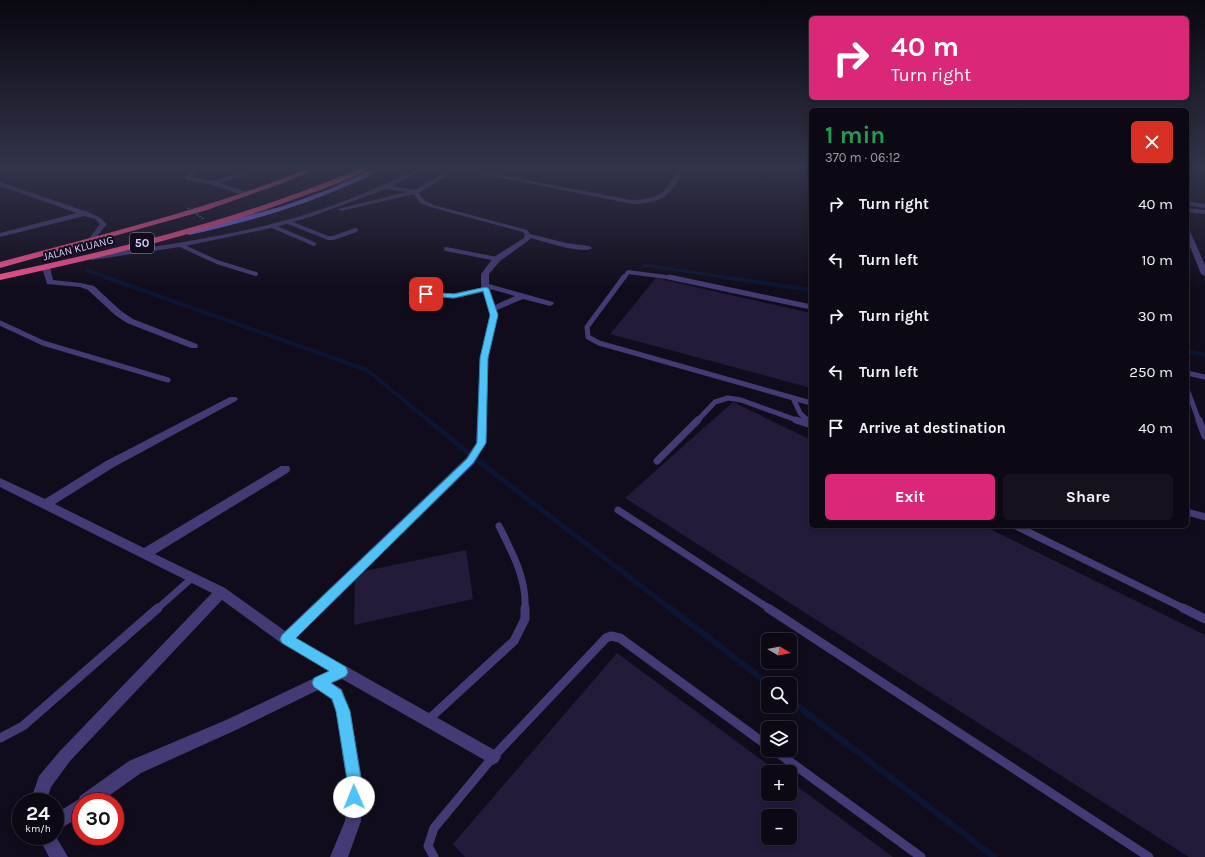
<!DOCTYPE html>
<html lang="en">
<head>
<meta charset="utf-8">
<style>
	:root { --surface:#0d0914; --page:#16121d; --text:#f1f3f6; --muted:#9a9aa0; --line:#2d2a34; --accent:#db2777 }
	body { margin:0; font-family:Karla,sans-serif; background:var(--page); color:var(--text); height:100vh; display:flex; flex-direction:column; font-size:15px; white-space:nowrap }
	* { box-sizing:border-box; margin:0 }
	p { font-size:13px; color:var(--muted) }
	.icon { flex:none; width:22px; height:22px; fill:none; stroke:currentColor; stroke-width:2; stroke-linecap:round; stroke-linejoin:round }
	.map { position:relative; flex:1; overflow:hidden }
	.panel { position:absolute; left:809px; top:108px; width:380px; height:420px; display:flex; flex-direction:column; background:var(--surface); border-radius:6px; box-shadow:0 2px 6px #0003,0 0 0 1px var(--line) }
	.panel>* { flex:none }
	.hud { position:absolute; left:809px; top:16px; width:380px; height:84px; border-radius:6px; box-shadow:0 2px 6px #0003,0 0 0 1px var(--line); background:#db2777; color:#fff; overflow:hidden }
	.needle { width:26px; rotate:100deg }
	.fabs { position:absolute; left:761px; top:633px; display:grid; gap:8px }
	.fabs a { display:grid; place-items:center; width:36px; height:36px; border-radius:6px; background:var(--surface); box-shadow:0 2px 6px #0003,0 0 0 1px var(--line); font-size:20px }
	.speed { position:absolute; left:12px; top:793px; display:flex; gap:8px; font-size:20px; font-weight:700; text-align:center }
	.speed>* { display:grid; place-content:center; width:52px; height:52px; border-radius:50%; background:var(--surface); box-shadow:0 2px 6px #0003,0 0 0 1px var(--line); line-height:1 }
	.speed small { font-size:10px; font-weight:400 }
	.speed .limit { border:6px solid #d22; background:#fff; color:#111 }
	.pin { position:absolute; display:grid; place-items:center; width:34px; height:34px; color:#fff; margin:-17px; border-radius:8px; box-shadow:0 2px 6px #0006 }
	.me { position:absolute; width:44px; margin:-22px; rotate:359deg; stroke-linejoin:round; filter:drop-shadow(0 0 3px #0008) }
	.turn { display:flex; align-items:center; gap:14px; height:84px; padding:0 16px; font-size:18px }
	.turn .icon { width:52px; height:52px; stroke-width:2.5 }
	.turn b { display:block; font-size:28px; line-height:34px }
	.round { display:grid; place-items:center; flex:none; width:42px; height:42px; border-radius:6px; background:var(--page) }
	.summary { display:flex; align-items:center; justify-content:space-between; height:68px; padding:0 16px }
	h1 { font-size:24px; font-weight:700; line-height:30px; color:#1e9e55 }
	.cta { display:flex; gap:8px; margin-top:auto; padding:8px 16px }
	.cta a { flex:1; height:46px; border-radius:6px; background:var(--accent); color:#fff; font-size:16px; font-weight:700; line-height:46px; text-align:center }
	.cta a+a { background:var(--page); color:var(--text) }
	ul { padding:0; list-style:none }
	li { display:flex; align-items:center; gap:12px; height:56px; padding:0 16px }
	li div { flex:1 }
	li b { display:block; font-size:15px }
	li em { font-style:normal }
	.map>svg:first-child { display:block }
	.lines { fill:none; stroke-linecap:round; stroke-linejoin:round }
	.stream-far3 { stroke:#0c1634; stroke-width:3 }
	.stream-far2 { stroke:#0c1634; stroke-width:4 }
	.stream-far1 { stroke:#0c1634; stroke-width:5 }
	.stream { stroke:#0c1634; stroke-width:6 }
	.building { fill:#241a3a; fill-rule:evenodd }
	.lane-far3 { stroke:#443b76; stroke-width:4 }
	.lane-far2 { stroke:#443b76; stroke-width:5 }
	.lane-far1 { stroke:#443b76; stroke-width:7 }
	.lane { stroke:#443b76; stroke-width:9 }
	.street { fill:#443b76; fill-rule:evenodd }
	.secondary { fill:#7d6af2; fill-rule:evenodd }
	.highway { fill:#f0508b; fill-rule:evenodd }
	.path-bridge { stroke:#369da3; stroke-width:1.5; stroke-dasharray:1.5 2; stroke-linecap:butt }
	.route { fill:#4fc3f7; stroke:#337fa1 }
	.labels { text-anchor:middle; stroke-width:4; stroke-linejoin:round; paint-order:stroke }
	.far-street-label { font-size:11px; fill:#d6cbfb; stroke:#110c1b }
	.shield { fill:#110c1b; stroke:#9b92b8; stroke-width:1 }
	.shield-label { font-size:12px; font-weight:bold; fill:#d6cbfb }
</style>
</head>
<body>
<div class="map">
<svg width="1205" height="857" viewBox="0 0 1205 857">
	<rect width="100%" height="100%" fill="#110c1b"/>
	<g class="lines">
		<g class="stream-far3">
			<path d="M644 265 729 278"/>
			<path d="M86 270 108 278"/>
		</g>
		<g class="stream-far2">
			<path d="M105 277 367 370 429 421"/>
			<path d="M722 277 811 290"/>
			<path d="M1187 351 1205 355"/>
		</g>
		<path class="stream-far1" d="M428 420 482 464 671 609"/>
		<g class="stream">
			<path d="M670 608 769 684"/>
			<path d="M790 700 994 857"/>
		</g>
	</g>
	<g class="building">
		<path d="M6 169H64L34 179Z"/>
		<path d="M656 278 811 313V388L610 334Z"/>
		<path d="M733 402 811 440V526H984L1205 635V857H1189L625 498Z"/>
		<path d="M466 550 473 599 354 625 355 573Z"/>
		<path d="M617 653 778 772H768V794H790V781L893 857H465L453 844ZM768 816H790V838H768Z"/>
	</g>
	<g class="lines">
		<g class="lane-far3">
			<path d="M197 169 187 178 214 183 246 194"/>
			<path d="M214 183 257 169"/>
			<path d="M1187 203 1205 206"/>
			<path d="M1187 210 1205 212"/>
			<path d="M288 222 328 238H333L356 230"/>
			<path d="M272 226 314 244"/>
			<path d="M180 245 217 262 256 274"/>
			<path d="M446 249 497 259"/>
			<path d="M624 278 628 272 674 278"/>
		</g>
		<g class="lane-far2">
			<path d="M624 277 587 327 588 337 599 343 811 403"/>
			<path d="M669 277 811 307"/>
			<path d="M411 293 454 296 486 289"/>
			<path d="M0 323 43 343 168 380"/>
			<path d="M1187 373 1205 377"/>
			<path d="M1187 389 1199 421"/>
			<path d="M793 398 800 413 808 421"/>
			<path d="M697 421 715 402 728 398 741 400 799 421"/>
		</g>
		<g class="lane-far1">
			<path d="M796 420 811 425"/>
			<path d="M807 420 811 423"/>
			<path d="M1199 420 1205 436"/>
			<path d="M657 461 698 420"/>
			<path d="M618 510 770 609"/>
			<path d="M1187 512 1205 517"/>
			<path d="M499 526C512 552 527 579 525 609"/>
			<path d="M1016 526 1185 609"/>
			<path d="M157 609 192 578"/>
		</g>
		<g class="lane">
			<path d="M768 608 1149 857"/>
			<path d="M1183 608 1205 619"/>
			<path d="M428 720 514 641 525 619V608"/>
			<path d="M0 738 23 726 158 608"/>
			<path d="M774 750 921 857"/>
			<path d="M434 857 428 846 434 828 493 757 606 638 611 636 620 638 768 746"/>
		</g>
		<g class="street">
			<path d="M417 169H424L392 186 415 190 451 169H458L419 193 424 200 434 205 527 230 530 234 566 243 589 246 592 248C584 255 542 241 531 238L529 240 500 261 489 274V284L553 302 554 304 550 306 523 299 497 310 498 315 488 358 486 443 474 464 296 638 498 752 501 757 498 762 493 765 488 762 342 679 332 683 342 689 350 711 363 785 361 821 348 857H330L345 821 347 785 336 711 331 699 318 690 236 730 141 773 100 802H81V816L55 832V814L79 799 80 796 129 761 226 720 329 671 281 643 222 600 70 761 51 787 46 802H30L39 776 60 751 212 593 0 487V478L45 499 106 461 230 397H236L238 399 236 401 114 467 55 504 144 548 281 466H289L290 469 289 472 155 554 225 588 285 631 466 458 476 443 480 358 490 315 481 285V274L494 257 524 238 525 235 523 232 430 207 420 203 414 194 341 211 338 209 407 192 386 189 310 217 272 228 180 247 92 260 88 258 92 256C163 245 235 236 304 215 343 203 381 187 417 169ZM490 289 515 296 495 305Z"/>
			<path d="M458 169H469L632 200C659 199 667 194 677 169H683C672 197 661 203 632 204Z"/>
			<path d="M0 182 88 212 99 217 107 224 93 241 91 242 88 240 100 224 95 219 84 216 0 237V233L77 213 0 186Z"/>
			<path d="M1187 229 1190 231 1205 265V276L1201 274 1187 239Z"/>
			<path d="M43 265H46L50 267 53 280 81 283 94 286 121 311 133 319 197 344 198 346 197 348H191L127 323 115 315 88 290 80 287 47 284 42 267Z"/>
			<path d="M55 835 68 857H49L38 836Z"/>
		</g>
		<path class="secondary" d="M373 169H380C370 177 356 182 344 187 294 209 242 223 189 235L186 233 283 206 330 189Z"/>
		<g class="highway">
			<path d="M307 169H316L283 183 207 210 0 268V262C103 234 208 209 307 169Z"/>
			<path d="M359 169H367C358 177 320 190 306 195 207 233 104 257 0 280V274C123 248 243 218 359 169Z"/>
		</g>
		<path class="path-bridge" d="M188 208 205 220"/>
	</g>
	<linearGradient id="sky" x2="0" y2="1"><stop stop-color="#09070f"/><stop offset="0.58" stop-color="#32344a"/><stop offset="1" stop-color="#32344a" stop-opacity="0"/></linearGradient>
	<rect width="1205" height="289" fill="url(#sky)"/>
	<path class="route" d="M486 287 489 289 498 315 488 358 486 443 473 463 296 638 346 667 348 672 346 676 331 683 341 690 350 711 362 785 361 797 359 802 354 804 349 802 347 797 348 785 336 711 332 699 314 687 312 683 314 678 329 671 282 643 280 639 282 635 467 459 477 443 480 358 490 315 483 291 454 298 426 296 422 294 426 292 454 294Z"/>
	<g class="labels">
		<g class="far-street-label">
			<text transform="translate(78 248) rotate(-14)" y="4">JALAN KLUANG</text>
		</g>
		<rect class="shield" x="130" y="233" width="24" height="20" rx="3"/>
		<g class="shield-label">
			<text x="142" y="247">50</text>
		</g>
	</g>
</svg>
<div class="fabs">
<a><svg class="needle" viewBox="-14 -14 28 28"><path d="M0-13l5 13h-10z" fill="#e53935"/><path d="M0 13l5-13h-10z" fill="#9a9aa0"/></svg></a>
<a><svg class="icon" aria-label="search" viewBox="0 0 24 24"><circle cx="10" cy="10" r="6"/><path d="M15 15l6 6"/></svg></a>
<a><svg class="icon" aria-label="layers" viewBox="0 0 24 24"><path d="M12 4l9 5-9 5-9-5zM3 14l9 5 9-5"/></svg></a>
<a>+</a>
<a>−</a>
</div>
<div class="speed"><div>24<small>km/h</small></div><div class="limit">30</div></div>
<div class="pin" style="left:426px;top:294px;background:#d93025"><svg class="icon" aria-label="arrive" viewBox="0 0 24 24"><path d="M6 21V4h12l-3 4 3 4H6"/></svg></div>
<svg class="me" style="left:354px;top:797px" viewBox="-20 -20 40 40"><circle r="19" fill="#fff"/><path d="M0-13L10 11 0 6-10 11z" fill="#4fc3f7"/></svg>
<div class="hud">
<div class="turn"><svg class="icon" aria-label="right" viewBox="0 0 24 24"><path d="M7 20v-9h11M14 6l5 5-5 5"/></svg><div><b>40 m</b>Turn right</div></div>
</div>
<section class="panel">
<div class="summary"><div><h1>1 min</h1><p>370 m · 06:12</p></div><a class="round" style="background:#d93025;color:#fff"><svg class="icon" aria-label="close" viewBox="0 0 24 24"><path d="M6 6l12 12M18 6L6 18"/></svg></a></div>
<ul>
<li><svg class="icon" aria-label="right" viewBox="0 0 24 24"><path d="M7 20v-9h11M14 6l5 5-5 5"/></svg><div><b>Turn right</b></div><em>40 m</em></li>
<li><svg class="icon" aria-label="left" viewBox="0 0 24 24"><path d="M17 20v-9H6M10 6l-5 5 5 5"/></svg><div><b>Turn left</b></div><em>10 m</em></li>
<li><svg class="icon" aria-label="right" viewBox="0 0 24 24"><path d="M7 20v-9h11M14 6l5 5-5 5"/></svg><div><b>Turn right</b></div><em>30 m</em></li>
<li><svg class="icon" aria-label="left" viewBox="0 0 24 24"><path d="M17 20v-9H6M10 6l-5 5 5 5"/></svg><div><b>Turn left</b></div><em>250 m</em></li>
<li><svg class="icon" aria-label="arrive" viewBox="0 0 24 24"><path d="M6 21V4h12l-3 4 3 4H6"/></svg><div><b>Arrive at destination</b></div><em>40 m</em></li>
</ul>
<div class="cta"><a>Exit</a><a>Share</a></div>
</section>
</div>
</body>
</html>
